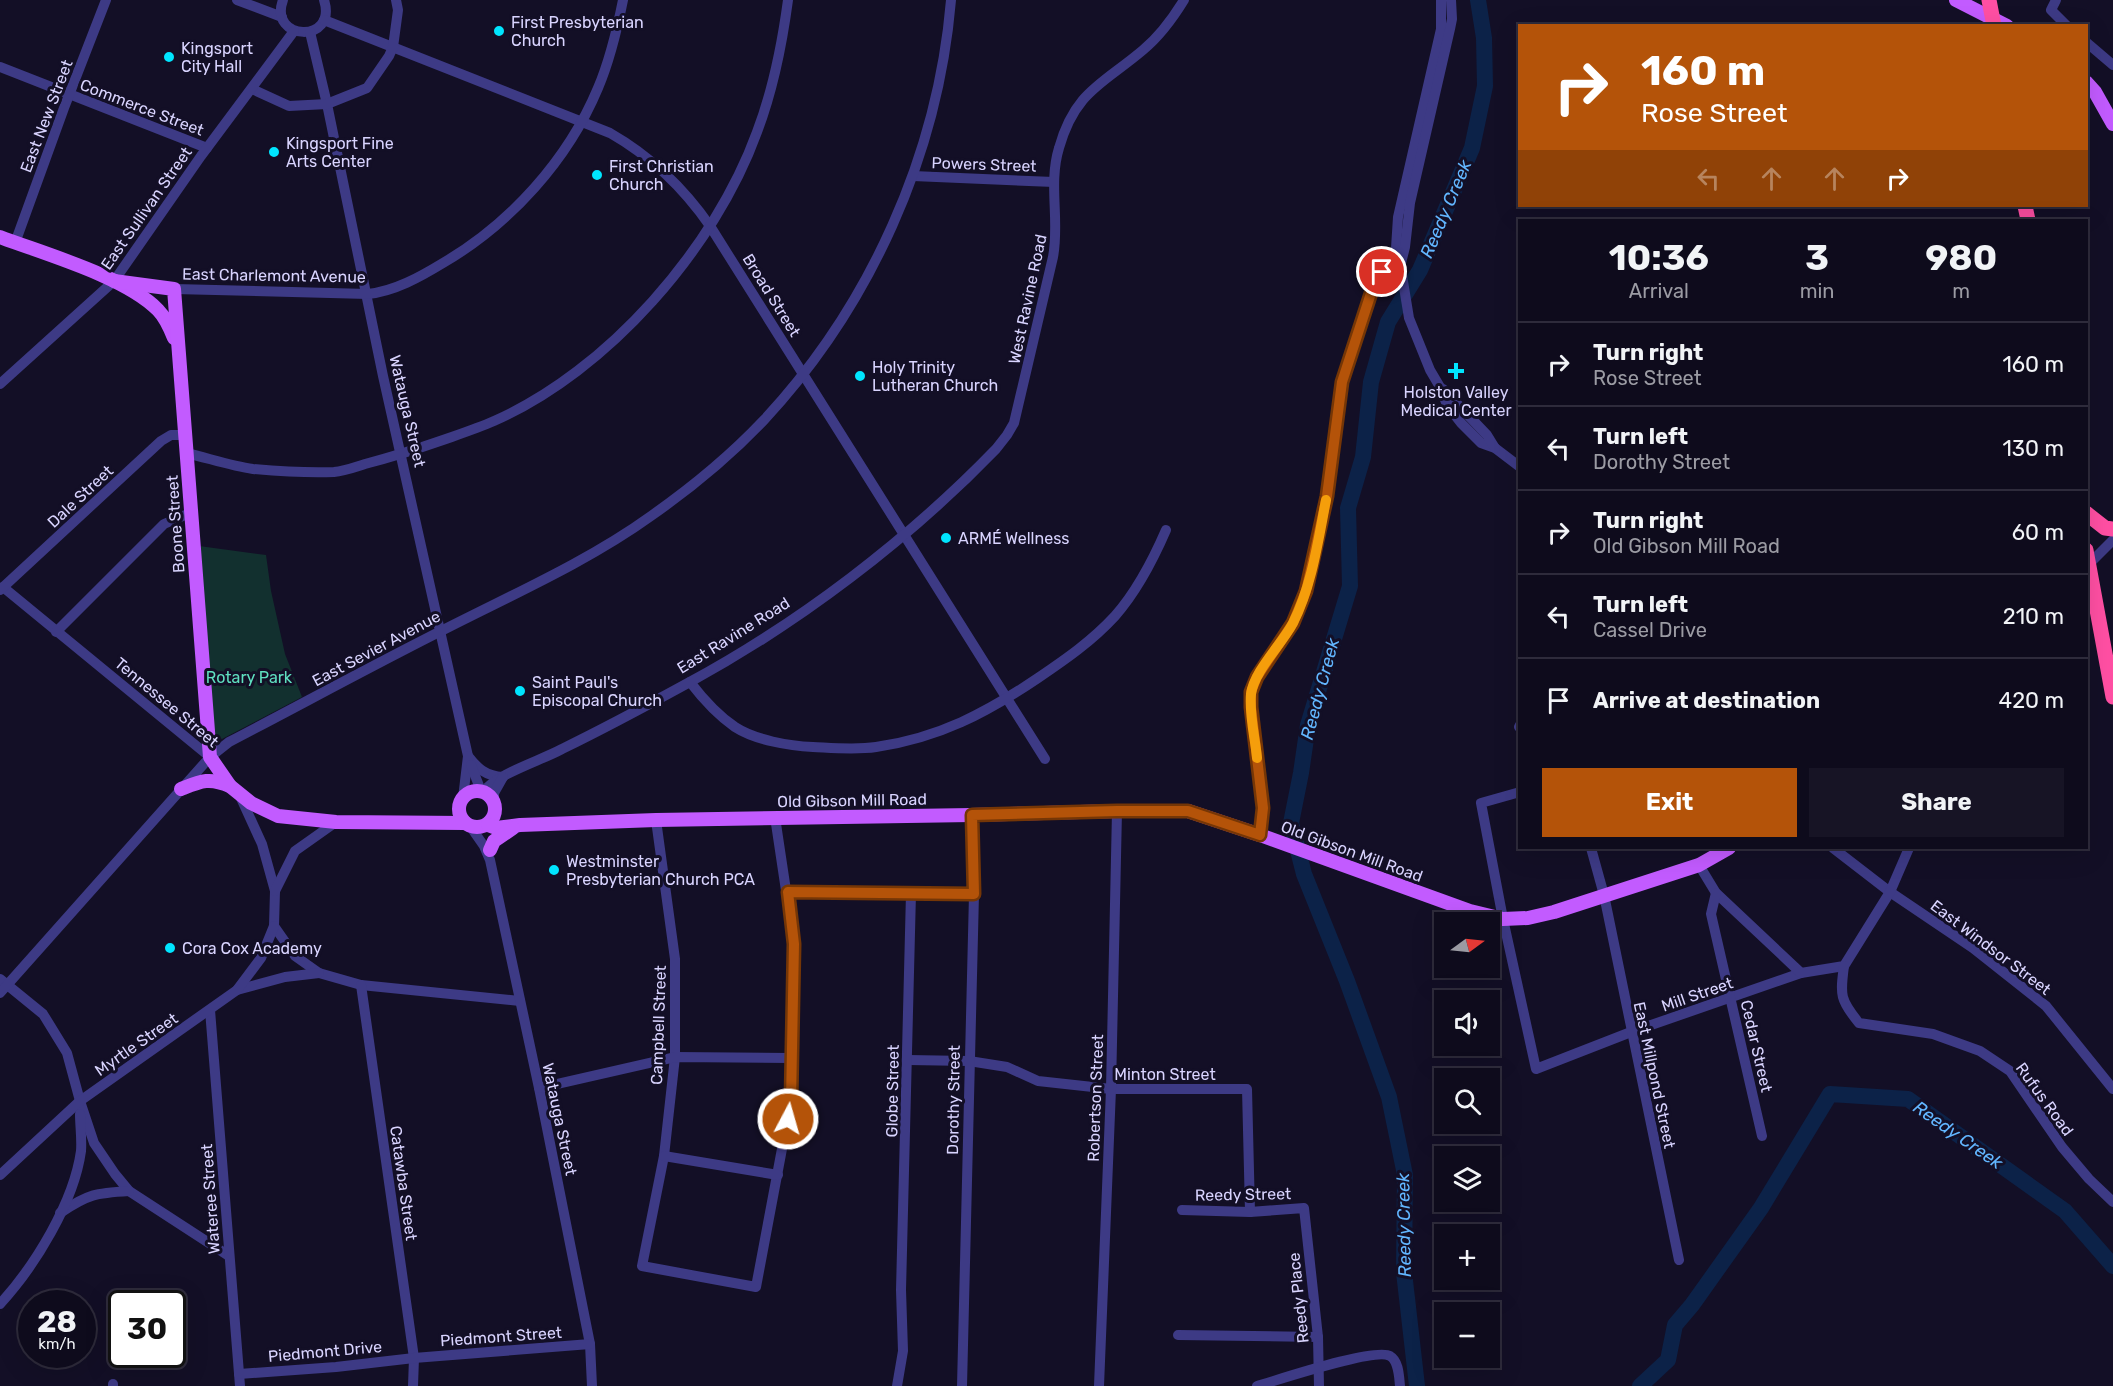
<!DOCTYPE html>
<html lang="en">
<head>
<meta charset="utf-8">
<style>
	:root { --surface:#0e0b1c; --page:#171425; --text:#f1f3f6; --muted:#9b9ba3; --line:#2e2b3b; --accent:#b45309 }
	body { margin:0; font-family:Rubik,sans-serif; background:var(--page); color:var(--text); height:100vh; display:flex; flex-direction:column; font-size:22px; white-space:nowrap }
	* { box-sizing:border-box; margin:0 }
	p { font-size:20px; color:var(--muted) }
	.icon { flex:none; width:33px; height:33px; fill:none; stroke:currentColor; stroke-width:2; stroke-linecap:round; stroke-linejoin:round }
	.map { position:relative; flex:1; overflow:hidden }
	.sheet { position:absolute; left:1518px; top:219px; width:570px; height:630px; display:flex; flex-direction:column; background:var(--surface); border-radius:0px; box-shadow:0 6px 24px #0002,0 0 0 2px var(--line) }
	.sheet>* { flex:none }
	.hud { position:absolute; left:1518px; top:24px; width:570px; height:183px; border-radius:0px; box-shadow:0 6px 24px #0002,0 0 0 2px var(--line); background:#b45309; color:#fff; overflow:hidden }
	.needle { width:39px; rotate:75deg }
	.fabs { position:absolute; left:1434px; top:912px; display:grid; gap:12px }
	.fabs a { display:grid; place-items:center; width:66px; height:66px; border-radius:0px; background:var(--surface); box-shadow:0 6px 24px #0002,0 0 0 2px var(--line); font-size:30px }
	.speed { position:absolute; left:18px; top:1290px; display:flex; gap:12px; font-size:30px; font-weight:700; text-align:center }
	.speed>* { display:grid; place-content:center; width:78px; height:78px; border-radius:50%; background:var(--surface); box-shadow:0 6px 24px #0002,0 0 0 2px var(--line); line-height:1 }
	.speed small { font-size:15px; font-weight:400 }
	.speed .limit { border:3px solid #111; border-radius:9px; background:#fff; color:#111 }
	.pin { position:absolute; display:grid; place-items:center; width:51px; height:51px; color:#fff; margin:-26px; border:3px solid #fff; border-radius:50%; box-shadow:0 2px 6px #0007 }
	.me { position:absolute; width:66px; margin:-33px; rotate:6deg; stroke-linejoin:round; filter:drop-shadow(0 0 4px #0008) }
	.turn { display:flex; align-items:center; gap:21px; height:126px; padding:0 24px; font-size:27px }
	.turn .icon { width:78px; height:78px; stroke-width:2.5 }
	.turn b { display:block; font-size:42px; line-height:51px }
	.lanes { display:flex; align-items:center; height:57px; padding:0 24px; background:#0003; justify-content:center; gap:30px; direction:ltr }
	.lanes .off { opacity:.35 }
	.eta { display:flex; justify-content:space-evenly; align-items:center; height:102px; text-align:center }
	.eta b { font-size:36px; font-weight:700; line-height:42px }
	.button { display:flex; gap:12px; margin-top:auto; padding:12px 24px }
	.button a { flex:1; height:69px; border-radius:0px; background:var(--accent); color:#fff; font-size:24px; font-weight:700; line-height:69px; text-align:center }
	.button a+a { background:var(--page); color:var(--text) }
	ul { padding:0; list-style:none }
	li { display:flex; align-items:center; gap:18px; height:84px; padding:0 24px; border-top:2px solid var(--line) }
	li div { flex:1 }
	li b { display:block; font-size:22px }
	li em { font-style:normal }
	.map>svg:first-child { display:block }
	.green { fill:#12302f }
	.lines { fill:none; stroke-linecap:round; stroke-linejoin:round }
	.river { stroke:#0c2248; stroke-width:16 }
	.minor { stroke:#3d3a85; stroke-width:10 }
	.major { stroke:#c25bff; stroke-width:14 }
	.highway { stroke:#ff4fa3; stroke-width:15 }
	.route-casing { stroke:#753606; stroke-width:15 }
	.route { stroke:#b45309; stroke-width:10 }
	.slow { stroke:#f59e0b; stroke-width:10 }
	.poi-dot { fill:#00e5ff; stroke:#130f26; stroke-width:2 }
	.labels { text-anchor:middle; stroke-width:6; stroke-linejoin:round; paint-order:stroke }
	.poi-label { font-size:16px; fill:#d9d4ff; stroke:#130f26; text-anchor:start }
	.street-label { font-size:16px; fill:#d9d4ff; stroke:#130f26 }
	.park-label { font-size:16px; fill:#5fe0c0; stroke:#130f26 }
	.water-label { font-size:18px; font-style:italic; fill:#62b6ff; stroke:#130f26 }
</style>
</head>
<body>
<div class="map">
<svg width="2113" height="1386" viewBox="0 0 2113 1386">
	<rect width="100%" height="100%" fill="#130f26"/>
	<path class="green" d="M199 546 266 555 271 591 285 654 302 697 222 739 212 733Z"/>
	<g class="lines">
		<g class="river">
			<path d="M1417 1386 1404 1272 1405 1175 1389 1097 1347 981 1304 874 1291 823 1301 773 1308 725 1350 586 1348 508 1363 457 1371 382 1388 322 1420 270 1472 148 1485 86 1484 38 1478 0"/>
			<path d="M1640 1386 1668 1360 1675 1325 1692 1305 1761 1208 1830 1094 1908 1099 2065 1211 2113 1266"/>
		</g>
		<g class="minor">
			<path d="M237 0 282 17"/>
			<path d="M283 0C268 41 338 44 324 0"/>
			<path d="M1441 0V29L1398 217 1396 248 1400 263 1409 318 1430 370 1440 387 1447 405 1461 423 1481 443 1495 448 1520 467"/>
			<path d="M2056 0 2051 10 2067 26"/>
			<path d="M324 20 610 133C652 157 683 187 710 226L1045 759"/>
			<path d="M310 32 327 104 383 376 468 756 463 798"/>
			<path d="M2086 42 2113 65"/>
			<path d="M0 67 207 148"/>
			<path d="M252 89 289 106 327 104 367 88 389 56 393 47 398 10 396 0"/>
			<path d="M913 176 1054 182"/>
			<path d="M15 243 64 108 106 0"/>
			<path d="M1401 263 1405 247 1410 203 1450 29 1452 19 1451 0"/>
			<path d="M174 289 368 294C395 291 420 277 443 263 510 224 568 160 598 88 610 60 617 30 623 0"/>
			<path d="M0 384 114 281 201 156 294 31"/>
			<path d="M1443 389 1487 435 1495 448"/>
			<path d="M186 453C208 458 231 466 253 469 276 471 312 473 334 472 345 471 355 467 365 464 392 457 417 449 443 440 460 434 478 428 494 421 608 371 715 248 757 132 773 90 782 45 788 0"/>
			<path d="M2089 564 2113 540"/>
			<path d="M3 587 210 757"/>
			<path d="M0 590 161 441 171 435H185"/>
			<path d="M56 632 164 524 190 513"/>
			<path d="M690 682C703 699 716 714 735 727 755 740 789 746 813 747 834 748 856 750 876 747 939 738 986 713 1038 678 1066 659 1092 641 1115 616 1137 591 1153 560 1166 530"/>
			<path d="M1519 727 1520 725"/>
			<path d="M468 756C478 769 486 776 503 777"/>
			<path d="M471 765 481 791"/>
			<path d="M483 792C498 773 540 761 562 749 605 728 646 706 688 683 799 623 908 540 996 449L1007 435 1014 423 1053 257C1060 221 1048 184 1059 148 1075 91 1103 84 1143 50 1160 36 1173 18 1184 0"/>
			<path d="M1520 792 1481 803 1503 919 1536 1069 1631 1032 1801 973"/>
			<path d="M240 796 262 844 275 891 274 926 295 956 319 973 361 985 520 1001"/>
			<path d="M494 801V793L503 777"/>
			<path d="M656 820 675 959V1057L664 1156 642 1266 756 1287 791 1101 794 944 775 817"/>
			<path d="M470 826 484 846 490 860 539 1088 590 1344 592 1386"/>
			<path d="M1260 835 1263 808 1251 707V692L1257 677 1293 623 1306 591 1330 480 1344 374 1377 277 1382 272 1400 263"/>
			<path d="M1591 848 1604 895 1679 1260"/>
			<path d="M1833 848 1890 892 1973 948 2046 1006 2113 1089"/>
			<path d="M1699 865 1716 893 1801 973 1844 966 1890 892 1909 848"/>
			<path d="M275 891 295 851 336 822"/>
			<path d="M788 892 974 894"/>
			<path d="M1716 893 1711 914 1762 1136"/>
			<path d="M1844 966C1840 995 1840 1000 1859 1023L1933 1034 1980 1051 2010 1071 2062 1147 2089 1179 2113 1202"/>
			<path d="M0 979 43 1014 67 1053 80 1101 94 1143 115 1174 129 1191 229 1256"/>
			<path d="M361 985 414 1358 413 1386"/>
			<path d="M237 990 285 977 319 973"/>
			<path d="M0 993 210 757 229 742C302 704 375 664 449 627 516 593 590 560 651 516 691 488 730 456 764 420 870 306 938 155 951 0"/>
			<path d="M210 1010 240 1386"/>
			<path d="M908 1060 969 1061 1007 1067 1038 1081 1111 1089H1247L1250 1212"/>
			<path d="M539 1088 675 1057 790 1058"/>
			<path d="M664 1156 778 1175"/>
			<path d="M0 1175 80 1101 237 990 261 958 274 926"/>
			<path d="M1182 1210 1250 1212 1304 1208 1318 1337 1319 1386"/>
			<path d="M60 1213C88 1194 96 1193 129 1191"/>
			<path d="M0 1304C35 1266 74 1202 81 1151 82 1139 80 1126 80 1114"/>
			<path d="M1178 1335 1318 1337"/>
			<path d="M239 1374 336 1367 414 1358 590 1344"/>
			<path d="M113 1386V1384"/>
			<path d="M897 1386 903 1351 901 1290 911 893"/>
			<path d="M962 1386 974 894 972 815"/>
			<path d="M1099 1386 1111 1089 1117 811"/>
			<path d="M1257 1386C1278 1380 1376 1347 1390 1356 1399 1361 1399 1377 1400 1386"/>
		</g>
		<g class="major">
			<path d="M1956 0 2007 26"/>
			<path d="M2086 82 2095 92 2113 124"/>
			<path d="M0 237C45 254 126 277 158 310 166 318 170 328 174 338"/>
			<path d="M114 281 174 289 210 757 230 786 251 803 278 816 336 822 465 823"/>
			<path d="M181 789C201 781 209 777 230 786"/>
			<circle cx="477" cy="809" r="18"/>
			<path d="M488 825 496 828 520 825 656 820 972 815 1117 811H1188L1260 835 1470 911 1503 919 1528 918 1554 912 1699 865 1729 848"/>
			<path d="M490 850 494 841 513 828"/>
		</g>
		<g class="highway">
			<path d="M1989 0 1994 26"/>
			<path d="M2025 206 2028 220"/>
			<path d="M2086 513 2105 528 2113 529"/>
			<path d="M2086 550 2113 697"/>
		</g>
	</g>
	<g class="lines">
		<defs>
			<path id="route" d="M788 1119 791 1101 794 944 788 892 974 894 972 815 1117 811H1188L1260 835 1263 808 1251 707V692L1257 677 1293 623 1306 591 1327 496 1342 382 1374 284 1377 277 1382 272"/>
		</defs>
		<use href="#route" class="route-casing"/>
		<use href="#route" class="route"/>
		<path class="slow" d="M1257 758C1255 737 1249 714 1251 694 1254 671 1282 644 1293 623 1312 585 1318 541 1326 500"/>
	</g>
	<g class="poi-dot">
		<circle cx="499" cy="31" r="6"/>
		<circle cx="169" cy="57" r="6"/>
		<circle cx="274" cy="152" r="6"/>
		<circle cx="597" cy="175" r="6"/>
		<path d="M1453 362h6v6h6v6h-6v6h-6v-6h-6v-6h6z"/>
		<circle cx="860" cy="376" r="6"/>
		<circle cx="946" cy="538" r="6"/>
		<circle cx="520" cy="691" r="6"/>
		<circle cx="554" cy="870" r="6"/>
		<circle cx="170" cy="948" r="6"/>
	</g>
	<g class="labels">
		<g class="poi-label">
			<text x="511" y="28">First Presbyterian<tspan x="511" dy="18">Church</tspan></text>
			<text x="181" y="54">Kingsport<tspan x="181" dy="18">City Hall</tspan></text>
			<text x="286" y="149">Kingsport Fine<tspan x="286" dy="18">Arts Center</tspan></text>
			<text x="609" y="172">First Christian<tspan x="609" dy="18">Church</tspan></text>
			<text x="872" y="373">Holy Trinity<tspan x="872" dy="18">Lutheran Church</tspan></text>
			<text x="1456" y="398" text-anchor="middle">Holston Valley<tspan x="1456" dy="18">Medical Center</tspan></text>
			<text x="958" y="544">ARMÉ Wellness</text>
			<text x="532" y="688">Saint Paul's<tspan x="532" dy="18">Episcopal Church</tspan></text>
			<text x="566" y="867">Westminster<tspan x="566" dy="18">Presbyterian Church PCA</tspan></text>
			<text x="182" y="954">Cora Cox Academy</text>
		</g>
		<g class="street-label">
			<text transform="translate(142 107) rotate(21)" y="6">Commerce Street</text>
			<text transform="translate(46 116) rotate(-69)" y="6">East New Street</text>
			<text transform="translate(984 164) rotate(2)" y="6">Powers Street</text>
			<text transform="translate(146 208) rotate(-55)" y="6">East Sullivan Street</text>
			<text transform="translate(274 275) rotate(1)" y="6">East Charlemont Avenue</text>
			<text transform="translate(772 295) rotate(58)" y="6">Broad Street</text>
			<text transform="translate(1027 299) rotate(-78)" y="6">West Ravine Road</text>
			<text transform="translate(408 411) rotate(77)" y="6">Watauga Street</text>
			<text transform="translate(80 496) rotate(-43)" y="6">Dale Street</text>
			<text transform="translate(175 524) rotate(-94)" y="6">Boone Street</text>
			<text transform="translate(733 635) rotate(-32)" y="6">East Ravine Road</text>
			<text transform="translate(376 648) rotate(-28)" y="6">East Sevier Avenue</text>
			<text transform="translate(167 702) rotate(40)" y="6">Tennessee Street</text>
			<text transform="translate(852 800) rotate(-1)" y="6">Old Gibson Mill Road</text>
			<text transform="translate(1352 851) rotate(20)" y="6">Old Gibson Mill Road</text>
			<text transform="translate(1991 947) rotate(37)" y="6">East Windsor Street</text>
			<text transform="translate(1697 994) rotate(-19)" y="6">Mill Street</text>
			<text transform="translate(658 1025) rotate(-88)" y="6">Campbell Street</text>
			<text transform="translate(136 1044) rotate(-35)" y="6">Myrtle Street</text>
			<text transform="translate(1757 1046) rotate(77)" y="6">Cedar Street</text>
			<text x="1165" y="1080">Minton Street</text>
			<text transform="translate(1655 1075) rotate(78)" y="6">East Millpond Street</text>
			<text transform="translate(892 1091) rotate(-89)" y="6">Globe Street</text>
			<text transform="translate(1095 1098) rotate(-88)" y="6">Robertson Street</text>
			<text transform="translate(2045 1099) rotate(54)" y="6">Rufus Road</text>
			<text transform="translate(953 1100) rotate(-89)" y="6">Dorothy Street</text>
			<text transform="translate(560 1119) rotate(78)" y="6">Watauga Street</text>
			<text transform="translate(404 1183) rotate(82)" y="6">Catawba Street</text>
			<text transform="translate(1243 1194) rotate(-1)" y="6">Reedy Street</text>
			<text transform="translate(210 1199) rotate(-94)" y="6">Wateree Street</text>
			<text transform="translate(1298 1298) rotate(-96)" y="6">Reedy Place</text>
			<text transform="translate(501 1336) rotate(-4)" y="6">Piedmont Street</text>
			<text transform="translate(325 1351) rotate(-5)" y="6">Piedmont Drive</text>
		</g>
		<g class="park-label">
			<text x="249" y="683">Rotary Park</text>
		</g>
		<g class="water-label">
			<text transform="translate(1446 209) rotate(-67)" y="6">Reedy Creek</text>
			<text transform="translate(1320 689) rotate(-75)" y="6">Reedy Creek</text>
			<text transform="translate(1958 1135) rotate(35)" y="6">Reedy Creek</text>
			<text transform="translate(1404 1225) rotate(-91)" y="6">Reedy Creek</text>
		</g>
	</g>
</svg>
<div class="fabs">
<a><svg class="needle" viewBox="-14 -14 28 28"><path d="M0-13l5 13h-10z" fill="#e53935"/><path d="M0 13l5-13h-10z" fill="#9b9ba3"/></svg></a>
<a><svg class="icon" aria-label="sound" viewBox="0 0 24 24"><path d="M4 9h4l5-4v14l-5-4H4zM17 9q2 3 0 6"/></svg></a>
<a><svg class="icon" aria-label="search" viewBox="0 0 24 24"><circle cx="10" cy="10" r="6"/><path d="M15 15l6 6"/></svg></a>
<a><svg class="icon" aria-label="layers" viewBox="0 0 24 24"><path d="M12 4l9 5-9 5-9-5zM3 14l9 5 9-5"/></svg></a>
<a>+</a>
<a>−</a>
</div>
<div class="speed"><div>28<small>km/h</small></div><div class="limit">30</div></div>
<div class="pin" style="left:1382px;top:272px;background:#d93025"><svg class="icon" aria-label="arrive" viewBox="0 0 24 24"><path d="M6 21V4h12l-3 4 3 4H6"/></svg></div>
<svg class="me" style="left:788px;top:1119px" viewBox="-20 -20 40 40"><circle r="17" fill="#b45309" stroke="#fff" stroke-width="3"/><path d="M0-11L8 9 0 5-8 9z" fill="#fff"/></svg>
<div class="hud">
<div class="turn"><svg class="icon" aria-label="right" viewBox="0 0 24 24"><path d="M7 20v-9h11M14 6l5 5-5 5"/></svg><div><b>160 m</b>Rose Street</div></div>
<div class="lanes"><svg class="icon off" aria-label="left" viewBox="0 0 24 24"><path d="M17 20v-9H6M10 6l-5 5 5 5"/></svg><svg class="icon off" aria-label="ahead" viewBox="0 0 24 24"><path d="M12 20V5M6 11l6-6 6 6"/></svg><svg class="icon off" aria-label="ahead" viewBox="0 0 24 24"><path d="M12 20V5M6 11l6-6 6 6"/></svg><svg class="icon" aria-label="right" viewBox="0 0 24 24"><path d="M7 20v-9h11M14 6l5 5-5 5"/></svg></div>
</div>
<section class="sheet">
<div class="eta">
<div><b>10:36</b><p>Arrival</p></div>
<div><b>3</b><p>min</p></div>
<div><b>980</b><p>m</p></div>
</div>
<ul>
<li><svg class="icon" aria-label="right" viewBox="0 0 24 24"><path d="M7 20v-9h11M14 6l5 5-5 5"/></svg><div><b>Turn right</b><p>Rose Street</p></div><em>160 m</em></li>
<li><svg class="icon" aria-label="left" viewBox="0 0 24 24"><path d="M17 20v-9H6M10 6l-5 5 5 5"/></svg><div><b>Turn left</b><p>Dorothy Street</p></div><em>130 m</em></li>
<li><svg class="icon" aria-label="right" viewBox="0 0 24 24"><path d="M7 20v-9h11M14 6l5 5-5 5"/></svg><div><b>Turn right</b><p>Old Gibson Mill Road</p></div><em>60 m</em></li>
<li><svg class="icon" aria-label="left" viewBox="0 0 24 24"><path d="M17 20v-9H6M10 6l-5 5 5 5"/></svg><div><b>Turn left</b><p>Cassel Drive</p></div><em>210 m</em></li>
<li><svg class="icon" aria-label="arrive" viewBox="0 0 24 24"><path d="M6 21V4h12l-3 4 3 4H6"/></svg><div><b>Arrive at destination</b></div><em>420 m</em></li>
</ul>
<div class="button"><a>Exit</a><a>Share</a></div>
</section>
</div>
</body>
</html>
